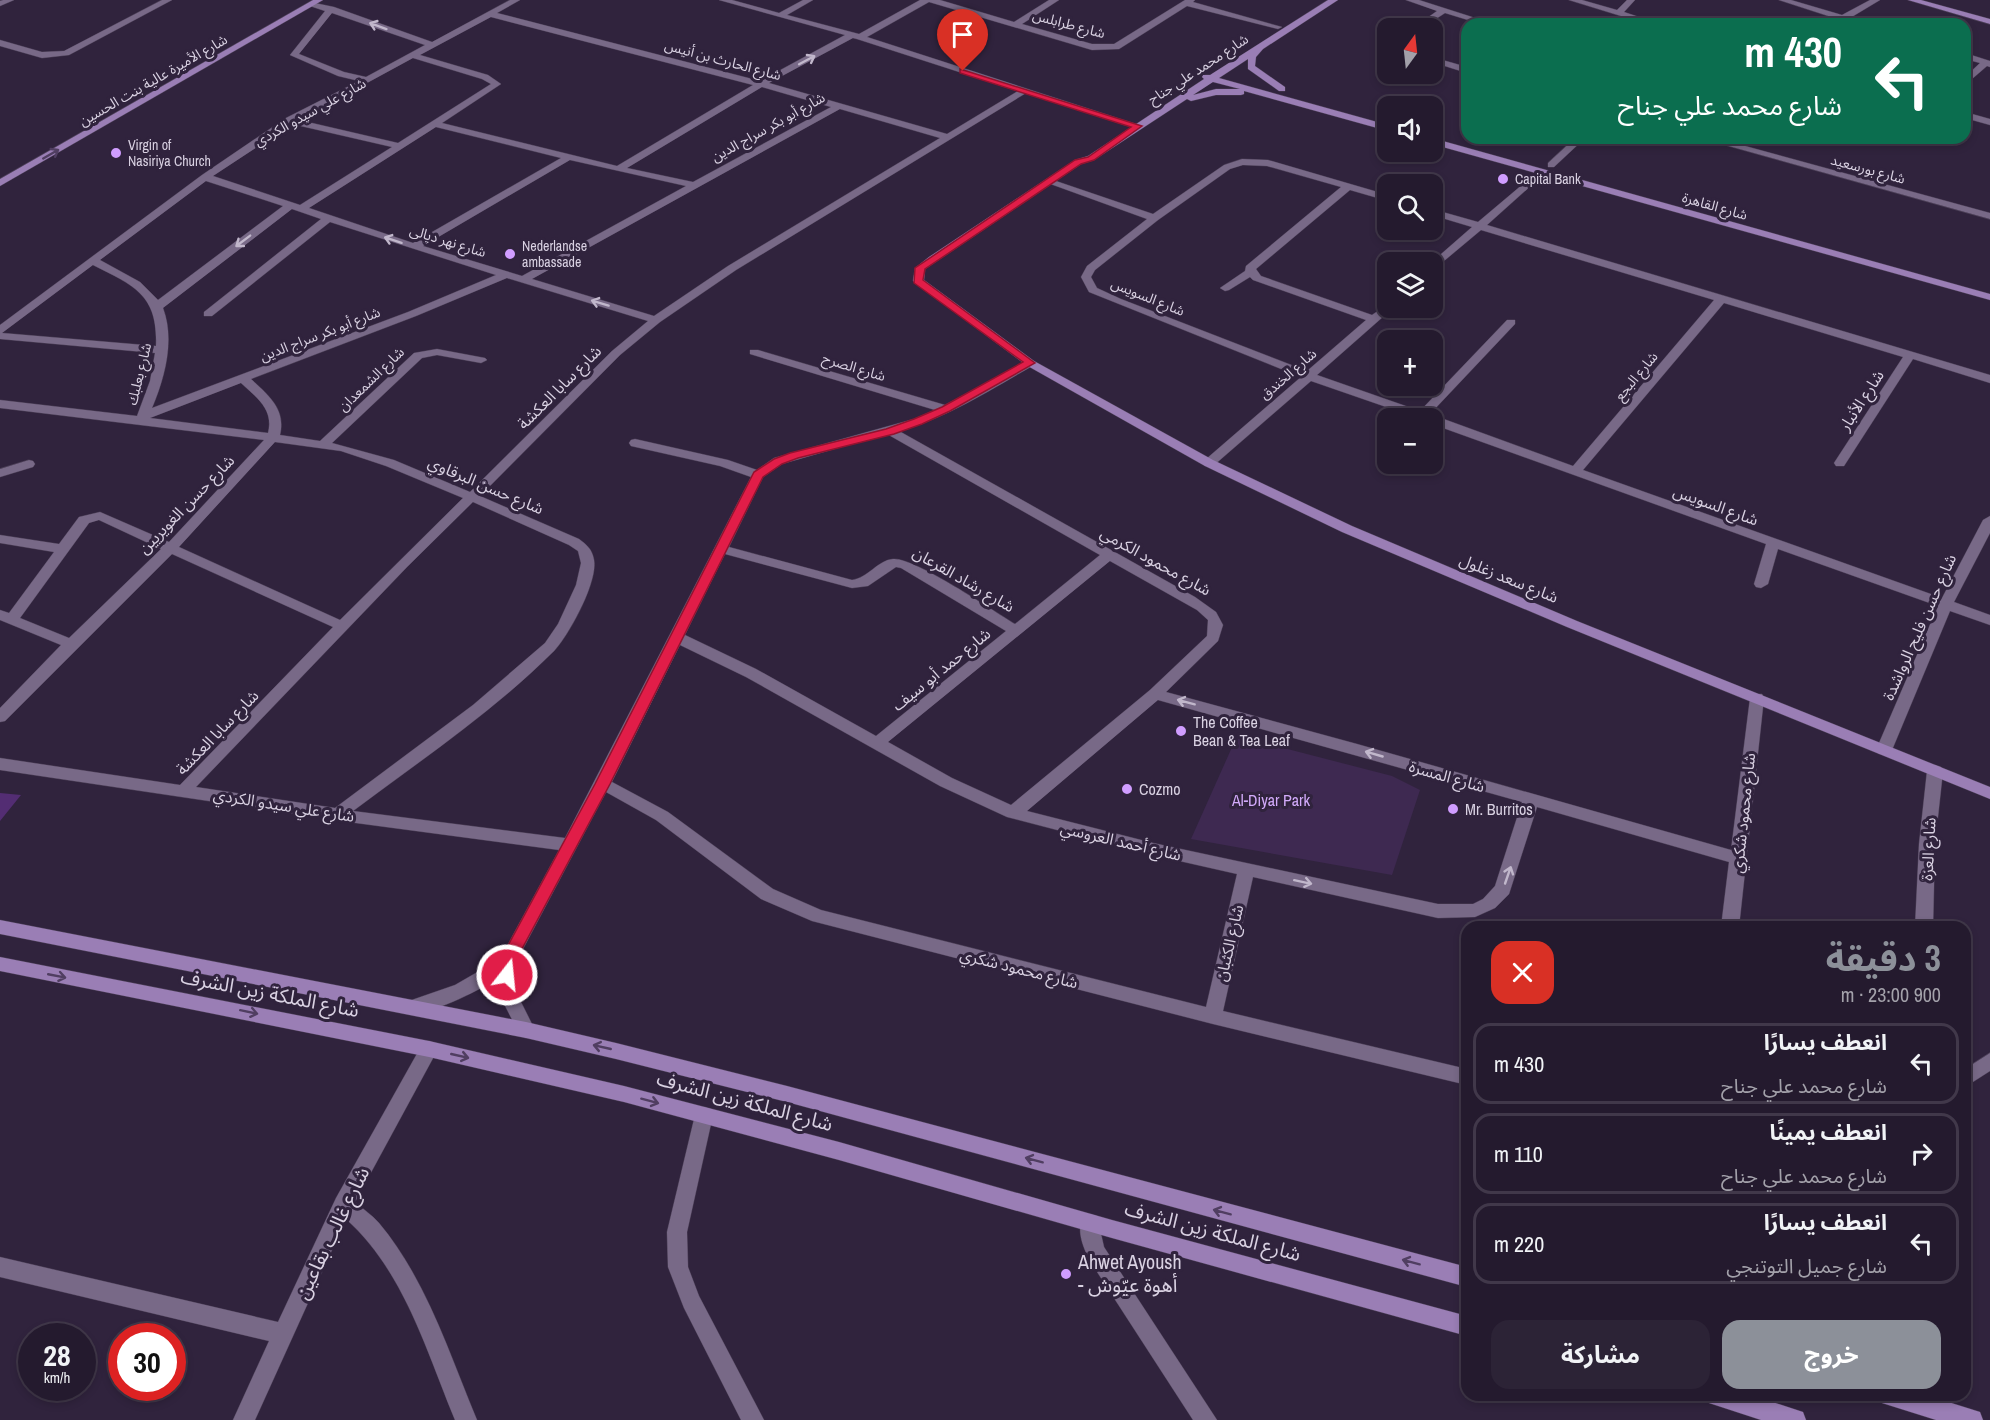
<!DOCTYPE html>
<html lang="ar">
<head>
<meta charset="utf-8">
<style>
	:root { --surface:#241a2e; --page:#2c2336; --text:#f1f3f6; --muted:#a3a1aa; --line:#41384a; --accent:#8c9099 }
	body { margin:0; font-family:"Archivo Narrow","Noto Sans Arabic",sans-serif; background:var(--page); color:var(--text); direction:rtl; height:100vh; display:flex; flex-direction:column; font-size:22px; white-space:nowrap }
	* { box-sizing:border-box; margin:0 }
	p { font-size:20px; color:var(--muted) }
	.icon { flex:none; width:33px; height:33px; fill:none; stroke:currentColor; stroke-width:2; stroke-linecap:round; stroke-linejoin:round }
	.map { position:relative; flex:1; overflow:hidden; direction:ltr }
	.sheet { position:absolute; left:1461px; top:921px; width:510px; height:480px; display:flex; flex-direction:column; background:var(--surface); border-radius:18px; box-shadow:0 3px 9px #0003,0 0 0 2px var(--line); direction:rtl }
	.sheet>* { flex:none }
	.hud { position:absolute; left:1461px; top:18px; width:510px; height:126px; border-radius:18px; box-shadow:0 3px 9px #0003,0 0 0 2px var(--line); direction:rtl; background:#0b6e4f; color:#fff; overflow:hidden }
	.needle { width:39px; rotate:15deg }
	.fabs { position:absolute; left:1377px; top:18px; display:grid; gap:12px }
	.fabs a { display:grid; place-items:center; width:66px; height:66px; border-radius:12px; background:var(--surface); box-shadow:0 3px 9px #0003,0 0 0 2px var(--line); font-size:30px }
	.speed { position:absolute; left:18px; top:1323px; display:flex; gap:12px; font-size:30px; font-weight:700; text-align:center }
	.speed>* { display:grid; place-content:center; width:78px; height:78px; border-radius:50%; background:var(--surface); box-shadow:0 3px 9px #0003,0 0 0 2px var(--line); line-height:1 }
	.speed small { font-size:15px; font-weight:400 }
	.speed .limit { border:9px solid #d22; background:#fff; color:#111 }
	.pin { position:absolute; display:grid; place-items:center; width:51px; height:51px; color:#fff; margin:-62px -26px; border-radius:50% 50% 50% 0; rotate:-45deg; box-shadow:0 0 6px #0007 }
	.pin .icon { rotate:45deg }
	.me { position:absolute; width:66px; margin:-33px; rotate:16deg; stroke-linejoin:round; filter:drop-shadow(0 0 4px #0008) }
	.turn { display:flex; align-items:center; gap:21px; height:126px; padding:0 30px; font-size:27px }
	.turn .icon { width:78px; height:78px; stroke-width:2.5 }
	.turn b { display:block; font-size:42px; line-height:51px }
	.round { display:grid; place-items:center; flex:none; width:63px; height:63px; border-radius:18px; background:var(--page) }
	.head { display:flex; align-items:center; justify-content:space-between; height:102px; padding:0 30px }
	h1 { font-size:36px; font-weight:700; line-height:45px; color:var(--accent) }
	.cta { display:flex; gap:12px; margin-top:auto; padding:12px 30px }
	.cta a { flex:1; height:69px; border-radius:18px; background:var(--accent); color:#fff; font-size:24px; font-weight:700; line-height:69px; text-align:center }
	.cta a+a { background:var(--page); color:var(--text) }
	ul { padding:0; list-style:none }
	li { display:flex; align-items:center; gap:18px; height:81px; margin:0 12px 9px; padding:0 18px; border:3px solid var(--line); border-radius:18px }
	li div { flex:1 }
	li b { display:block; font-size:22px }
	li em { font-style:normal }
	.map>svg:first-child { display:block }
	.green { fill:#3e2951 }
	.building { fill:#532d73 }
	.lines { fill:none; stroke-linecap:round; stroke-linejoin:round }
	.minor-casing { stroke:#4a3e55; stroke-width:1 }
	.major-casing { stroke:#4a3e55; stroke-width:1 }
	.minor { fill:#786987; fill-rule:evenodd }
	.major { fill:#9a7eb5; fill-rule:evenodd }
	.oneway { stroke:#c1b7cb }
	.oneway2 { stroke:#503e61 }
	.route { fill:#e11d48; stroke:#92132f; stroke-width:1.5 }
	.poi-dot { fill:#d09dff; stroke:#30233d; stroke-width:2 }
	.labels { text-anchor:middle; stroke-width:6; stroke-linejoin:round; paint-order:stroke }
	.far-street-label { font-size:14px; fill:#d9d1e2; stroke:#30233d }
	.far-poi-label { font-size:14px; fill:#d9d1e2; stroke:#30233d; text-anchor:start }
	.street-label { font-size:16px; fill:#d9d1e2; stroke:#30233d }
	.poi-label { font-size:16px; fill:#d9d1e2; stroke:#30233d; text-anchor:start }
	.park-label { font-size:16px; fill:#d3abfb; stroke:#30233d }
	.near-street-label { font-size:20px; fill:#d9d1e2; stroke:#30233d }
	.near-poi-label { font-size:20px; fill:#d9d1e2; stroke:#30233d; text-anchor:start }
</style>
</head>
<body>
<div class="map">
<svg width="1990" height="1420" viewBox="0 0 1990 1420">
	<rect width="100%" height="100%" fill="#30233d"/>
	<path class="green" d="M1237 736 1392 776 1420 790 1392 875 1191 839Z"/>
	<path class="building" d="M0 793 21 795 0 821Z"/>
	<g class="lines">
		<defs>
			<g id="minor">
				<path d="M3 0H14L0 6V1Z"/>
				<path d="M162 0H172L69 55 42 58 0 46V40L42 52 64 51Z"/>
				<path d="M510 0H520L497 13 760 81 845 35 719 0H732L779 13 803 0H813L787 15 859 34 920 0H940L1014 22 1049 0H1059L1022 24 1092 44H1114L1185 0H1195L1193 2 1282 27 1278 29 1187 6 1119 49 1092 50 929 2 867 37 1142 126 1134 128 1026 93 736 270 660 322 620 355 480 496 579 539C587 545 592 549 594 560 598 582 569 635 554 651 494 711 421 760 353 811L565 838 751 477 720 466 631 446 629 443 631 440 635 439 728 460 757 470 774 458 914 419 935 410 750 354V350H758L945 405 1030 360 1034 361V365C990 390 947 418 899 431L1195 597 1216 612 1223 625 1218 641 1166 692 1357 744 1731 850 1750 698 1752 694H1762L1764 698 1739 927H1721L1729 862 1537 807 1509 894 1495 908 1475 917 1438 918 1253 877 1223 1011 1467 1069V1085L1213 1024 812 921 761 899 656 820 606 792 515 964 520 1000 535 1030 532 1035 526 1038 520 1035 502 1000 499 978C481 989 425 1019 406 1012L403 1007 406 1002 455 985 500 959 559 850 356 823 0 770V758L180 785 333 627 172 554 5 721 0 722V708L61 645 0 620V610L9 613 54 552 0 543V535L59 544 79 517 100 512 169 542 264 440 0 408V400L137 416 150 381 155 353 0 339V325L202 175 286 118 359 81 338 76 290 55 325 11 310 6V2L334 7 432 42ZM332 13 425 45 366 77 344 72 299 54ZM491 17 753 85 617 166 442 123 501 84 488 75 420 55ZM853 38 857 39 1018 91 947 134 769 83ZM413 58 482 79 491 84 398 143 299 120ZM762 87 831 107 693 182 627 168ZM840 109 940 138 728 266 654 316 532 279ZM292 124 392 147 300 205 213 176ZM436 127 561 158 413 243 309 208ZM570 160 686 186 522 276 423 246ZM206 181 283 206 158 300 140 282 100 260ZM292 209 321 219 204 312V316H212L330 222 496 275 408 312 152 408C165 377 175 340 163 308ZM93 265C135 286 158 295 156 346L2 333ZM507 278 648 321 612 351 470 492 394 460 332 443 422 358 437 355 481 363 487 360 485 358 437 349 414 353 320 441 280 435C286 409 269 396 251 379L416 316ZM241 383C257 398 274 409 268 433L150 418ZM887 434 1100 555 1015 624C992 610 914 557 893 559 878 560 868 578 852 580L729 547 763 477 782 464ZM275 442 341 451 386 466 463 498 340 620 179 547ZM473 502 569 545 578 551 581 563 576 585 558 624 545 643 473 705 335 808 196 787 407 567ZM99 520 161 549 69 638 20 618 89 523ZM725 554 852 588 868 586 896 567 901 568 1006 631 876 736 756 669 685 635ZM1110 561 1197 610 1208 620 1207 636 1150 690 1011 805 952 778 888 742ZM680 645 746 677 940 786 1007 817 1153 855 1237 874 1206 1007 821 910 773 889 668 812 612 782ZM1158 700 1522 802 1495 886 1483 899 1473 904H1438L1153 843 1027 811Z"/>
				<path d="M1406 0H1419L1494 24H1481L1445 13 1422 28H1413L1437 11Z"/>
				<path d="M1569 0H1582L1617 10 1627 0H1635L1624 12 1660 24H1647Z"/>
				<path d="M1779 0H1791L1842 15 1870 0H1880L1850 18 1866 24H1853Z"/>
				<path d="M1965 53 1990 61V67L1987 66 1965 85V77L1980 63 1965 59Z"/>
				<path d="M1432 57 1467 67V73L1432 62Z"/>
				<path d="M1965 112 1990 119V125L1965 118Z"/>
				<path d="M1575 138H1585L1554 167H1548V163Z"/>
				<path d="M1700 138H1716L1990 213V219Z"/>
				<path d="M1242 159 1268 160 1388 195V201L1350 190 1256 269 1261 276 1372 315 1388 304V308H1393L1317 375 1420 411 1507 320H1515V324L1430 414 1573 466 1714 300 1481 230 1432 271V262L1472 227 1432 215V209L1478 222 1541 169 1544 170V174L1487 225 1990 375V383L1913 359 1844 466H1836L1834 463 1903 357 1724 303 1583 470 1942 598 1983 520 1990 516V533L1954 602 1990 615V625L1950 611 1892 750 1889 754H1879L1876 750 1938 606 1778 549 1768 584 1761 588 1756 587 1754 584 1766 544 1432 424V418H1418L1311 381 1213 466H1205L1203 463 1205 460 1301 377 1089 292 1081 277 1087 266 1147 219 1045 182 1053 180 1153 214 1224 165ZM1243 165 1267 166 1341 187 1246 266 1245 271 1220 288 1225 291 1229 290 1250 277 1253 280 1366 320 1307 371 1121 299 1097 288 1091 277 1095 270 1158 220 1230 169Z"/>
				<path d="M29 460 33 461 35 464 33 467 0 477V469Z"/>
				<path d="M1935 765 1941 767 1943 771 1935 844 1933 927H1915L1919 844 1927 771 1929 767Z"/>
				<path d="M429 1041 435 1043 438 1049 355 1202C363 1209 372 1215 379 1223 426 1279 449 1353 477 1420H455C426 1350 404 1271 346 1219L255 1420H233L269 1341 0 1277V1257L278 1322 336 1198 423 1043Z"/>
				<path d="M1990 1053V1071L1965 1087V1069Z"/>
				<path d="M704 1107 711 1109 713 1115 687 1232 688 1267 699 1296 764 1420H741L684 1308 668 1267 667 1232 695 1115 697 1109Z"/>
				<path d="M1090 1214 1097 1216 1104 1247 1217 1420H1193L1090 1261C1083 1247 1076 1231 1083 1216Z"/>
			</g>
			<g id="major">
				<path d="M313 0H323L0 186V179Z"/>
				<path d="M1328 0H1338L1263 49 1256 57 1255 66 1285 87V91H1279L1248 69V59L1219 78 1388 125V131L1244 91V94L1241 95H1216L1191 101 1187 99 1094 160 1081 164 937 261 925 269 924 280 1034 361 1213 460 1352 526 1577 621 1990 787V799L1567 627 1342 532 1205 466 1026 365 913 281 915 268 929 257 1075 160 1088 156 1204 79 1202 77 1203 75H1210ZM1213 82 1240 89H1216L1193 95Z"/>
				<path d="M1908 0H1921L1990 19V24Z"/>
				<path d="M1432 138 1990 294V300L1432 144Z"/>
				<path d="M0 920 526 1022 616 1043 787 1086 1467 1267V1287L787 1102 616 1059 526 1038 0 934Z"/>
				<path d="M0 957 429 1041 624 1086 839 1142 1112 1220 1467 1316V1336L1112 1238 839 1160 624 1102 429 1057 0 971Z"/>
				<path d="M1706 1395H1751L1803 1412 1806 1420H1761L1709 1403Z"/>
				<path d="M1879 1395H1926L1980 1412 1983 1420H1936L1882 1403Z"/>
			</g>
		</defs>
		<use href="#minor" class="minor-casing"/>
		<use href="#major" class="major-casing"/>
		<use href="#minor" class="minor"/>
		<use href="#major" class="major"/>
	</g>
	<defs><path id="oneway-shaft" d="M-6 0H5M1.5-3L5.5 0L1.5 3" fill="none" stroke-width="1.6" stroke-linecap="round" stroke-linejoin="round" transform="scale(1.5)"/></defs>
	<g class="oneway">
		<use href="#oneway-shaft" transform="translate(378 26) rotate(-160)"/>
		<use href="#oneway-shaft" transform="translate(807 60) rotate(-28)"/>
		<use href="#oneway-shaft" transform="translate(393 240) rotate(-162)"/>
		<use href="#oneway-shaft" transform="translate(243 241) rotate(143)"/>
		<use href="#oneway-shaft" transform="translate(600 303) rotate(-163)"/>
		<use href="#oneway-shaft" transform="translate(1186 702) rotate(-165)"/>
		<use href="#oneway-shaft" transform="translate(1374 754) rotate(-164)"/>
		<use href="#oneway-shaft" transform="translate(1508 875) rotate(-71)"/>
		<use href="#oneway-shaft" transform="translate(1303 882) rotate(12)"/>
	</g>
	<g class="oneway2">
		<use href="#oneway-shaft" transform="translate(51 154) rotate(-30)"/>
		<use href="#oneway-shaft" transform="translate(57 976) rotate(11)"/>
		<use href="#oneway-shaft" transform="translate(249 1012) rotate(12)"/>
		<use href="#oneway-shaft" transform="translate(602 1047) rotate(-167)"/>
		<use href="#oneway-shaft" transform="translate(460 1056) rotate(13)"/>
		<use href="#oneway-shaft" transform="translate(650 1101) rotate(15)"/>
		<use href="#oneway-shaft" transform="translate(1034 1160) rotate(-165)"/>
		<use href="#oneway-shaft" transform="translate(1222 1212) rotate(-165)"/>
		<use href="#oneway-shaft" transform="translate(1411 1262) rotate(-165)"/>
	</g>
	<path class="route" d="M960 69 1142 126 1094 160 1081 164 925 269 923 280 1035 363 950 411 922 424 894 434 798 458 782 464 763 477 610 784 514 964 515 975 513 979 507 981 501 979 498 964 595 784 754 472 774 459 790 453 886 429 914 419 942 407 1023 362 914 283 915 268 1075 160 1088 157 1131 127 960 73Z"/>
	<g class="poi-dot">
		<circle cx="116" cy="153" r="6"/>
		<circle cx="1503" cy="179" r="6"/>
		<circle cx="510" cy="254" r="6"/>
		<circle cx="1181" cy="731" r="6"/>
		<circle cx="1127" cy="789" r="6"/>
		<circle cx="1453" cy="809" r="6"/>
		<circle cx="1066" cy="1274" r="6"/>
	</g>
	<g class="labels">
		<g class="far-street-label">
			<text transform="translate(1069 24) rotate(15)" y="5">شارع طرابلس</text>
			<text transform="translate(723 60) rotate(15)" y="5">شارع الحارث بن أنيس</text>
			<text transform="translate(1198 69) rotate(-33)" y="5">شارع محمد علي جناح</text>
			<text transform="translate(153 80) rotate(-30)" y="5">شارع الأميرة عالية بنت الحسين</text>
			<text transform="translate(310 112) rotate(-29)" y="5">شارع علي سيدو الكردي</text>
			<text transform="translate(768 127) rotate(-29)" y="5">شارع أبو بكر سراج الدين</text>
			<text transform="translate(1868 169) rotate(15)" y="5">شارع بورسعيد</text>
			<text transform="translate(1715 206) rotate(16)" y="5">شارع القاهرة</text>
			<text transform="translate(448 241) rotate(17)" y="5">شارع نهر ديالى</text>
			<text transform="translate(1148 297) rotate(22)" y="5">شارع السويس</text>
			<text transform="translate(320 334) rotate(-21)" y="5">شارع أبو بكر سراج الدين</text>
			<text transform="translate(854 367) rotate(17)" y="5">شارع الصرح</text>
			<text transform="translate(139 374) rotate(-76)" y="5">شارع بعلبك</text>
			<text transform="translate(1288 374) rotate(-41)" y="5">شارع الخندق</text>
			<text transform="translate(1636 376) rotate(-50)" y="5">شارع البجع</text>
			<text transform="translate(371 379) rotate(-44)" y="5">شارع الشمعدان</text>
		</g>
		<g class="far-poi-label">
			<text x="128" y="150">Virgin of<tspan x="128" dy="16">Nasiriya Church</tspan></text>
			<text x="1515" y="184">Capital Bank</text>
			<text x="522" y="251">Nederlandse<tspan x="522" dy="16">ambassade</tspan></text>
		</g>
		<g class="street-label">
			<text transform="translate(559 387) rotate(-45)" y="6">شارع سابا العكشة</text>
			<text transform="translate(1861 400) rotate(-57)" y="6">شارع الأنبار</text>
			<text transform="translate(486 485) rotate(23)" y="6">شارع حسن البرقاوي</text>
			<text transform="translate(186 504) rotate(-46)" y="6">شارع حسن الغويريين</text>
			<text transform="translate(1716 505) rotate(20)" y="6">شارع السويس</text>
			<text transform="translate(1156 561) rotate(29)" y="6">شارع محمود الكرمي</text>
			<text transform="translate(1509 578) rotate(22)" y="6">شارع سعد زغلول</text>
			<text transform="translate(964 579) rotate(30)" y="6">شارع رشاد القرعان</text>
			<text transform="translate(1919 627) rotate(-66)" y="6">شارع حسن فليح الرواشدة</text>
			<text transform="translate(941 669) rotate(-39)" y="6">شارع حمد أبو سيف</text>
			<text transform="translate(217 732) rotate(-46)" y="6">شارع سابا العكشة</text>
			<text transform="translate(1447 776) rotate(16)" y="6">شارع المسرة</text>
			<text transform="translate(284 805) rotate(9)" y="6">شارع علي سيدو الكردي</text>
			<text transform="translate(1743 813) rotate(-84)" y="6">شارع محمود شكري</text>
			<text transform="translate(1121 841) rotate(13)" y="6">شارع أحمد العروسي</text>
			<text transform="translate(1928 849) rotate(-87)" y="6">شارع العزة</text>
			<text transform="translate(1229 943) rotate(-77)" y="6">شارع الكثبان</text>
			<text transform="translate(1019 968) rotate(14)" y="6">شارع محمود شكري</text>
		</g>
		<g class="poi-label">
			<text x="1193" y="728">The Coffee<tspan x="1193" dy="18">Bean &amp; Tea Leaf</tspan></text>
			<text x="1139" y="795">Cozmo</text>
			<text x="1465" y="815">Mr. Burritos</text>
		</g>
		<g class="park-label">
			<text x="1271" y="806">Al-Diyar Park</text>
		</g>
		<g class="near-street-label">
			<text transform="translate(270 993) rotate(11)" y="7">شارع الملكة زين الشرف</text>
			<text transform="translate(745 1101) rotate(15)" y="7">شارع الملكة زين الشرف</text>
			<text transform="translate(1213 1231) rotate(15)" y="7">شارع الملكة زين الشرف</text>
			<text transform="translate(332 1233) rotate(-64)" y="7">شارع غالب بقاعين</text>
		</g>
		<g class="near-poi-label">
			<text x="1078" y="1269">Ahwet Ayoush<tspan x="1078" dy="23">- أهوة عيّوش</tspan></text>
		</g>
	</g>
</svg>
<div class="fabs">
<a><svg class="needle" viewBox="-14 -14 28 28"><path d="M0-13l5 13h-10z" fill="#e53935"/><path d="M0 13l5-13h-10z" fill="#a3a1aa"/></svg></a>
<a><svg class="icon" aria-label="sound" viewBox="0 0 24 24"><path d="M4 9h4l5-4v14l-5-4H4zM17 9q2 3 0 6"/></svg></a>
<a><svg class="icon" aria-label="search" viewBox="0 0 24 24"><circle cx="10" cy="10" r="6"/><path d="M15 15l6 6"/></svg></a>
<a><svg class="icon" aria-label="layers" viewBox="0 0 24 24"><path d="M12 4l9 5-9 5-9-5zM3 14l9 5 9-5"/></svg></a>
<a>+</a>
<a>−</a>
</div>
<div class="speed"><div>28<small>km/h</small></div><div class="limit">30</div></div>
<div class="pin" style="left:963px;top:71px;background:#d93025"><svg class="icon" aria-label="arrive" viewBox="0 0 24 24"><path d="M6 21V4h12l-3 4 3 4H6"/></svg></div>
<svg class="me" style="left:507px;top:975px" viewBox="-20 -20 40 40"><circle r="17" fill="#e11d48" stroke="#fff" stroke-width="3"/><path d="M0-11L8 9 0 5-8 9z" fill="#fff"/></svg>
<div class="hud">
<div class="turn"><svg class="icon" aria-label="left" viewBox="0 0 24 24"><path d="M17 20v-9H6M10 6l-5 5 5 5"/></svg><div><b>430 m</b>شارع محمد علي جناح</div></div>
</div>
<section class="sheet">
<div class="head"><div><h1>3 دقيقة</h1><p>900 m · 23:00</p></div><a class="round" style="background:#d93025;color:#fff"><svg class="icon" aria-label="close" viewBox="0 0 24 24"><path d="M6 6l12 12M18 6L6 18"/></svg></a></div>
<ul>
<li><svg class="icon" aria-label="left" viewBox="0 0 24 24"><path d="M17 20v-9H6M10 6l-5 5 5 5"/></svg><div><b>انعطف يسارًا</b><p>شارع محمد علي جناح</p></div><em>430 m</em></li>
<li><svg class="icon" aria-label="right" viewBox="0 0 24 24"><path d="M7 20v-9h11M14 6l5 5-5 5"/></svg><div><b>انعطف يمينًا</b><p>شارع محمد علي جناح</p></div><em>110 m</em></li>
<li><svg class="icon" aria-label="left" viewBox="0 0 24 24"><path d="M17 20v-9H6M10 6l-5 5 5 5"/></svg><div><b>انعطف يسارًا</b><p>شارع جميل التوتنجي</p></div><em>220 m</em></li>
</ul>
<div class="cta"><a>خروج</a><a>مشاركة</a></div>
</section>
</div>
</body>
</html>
